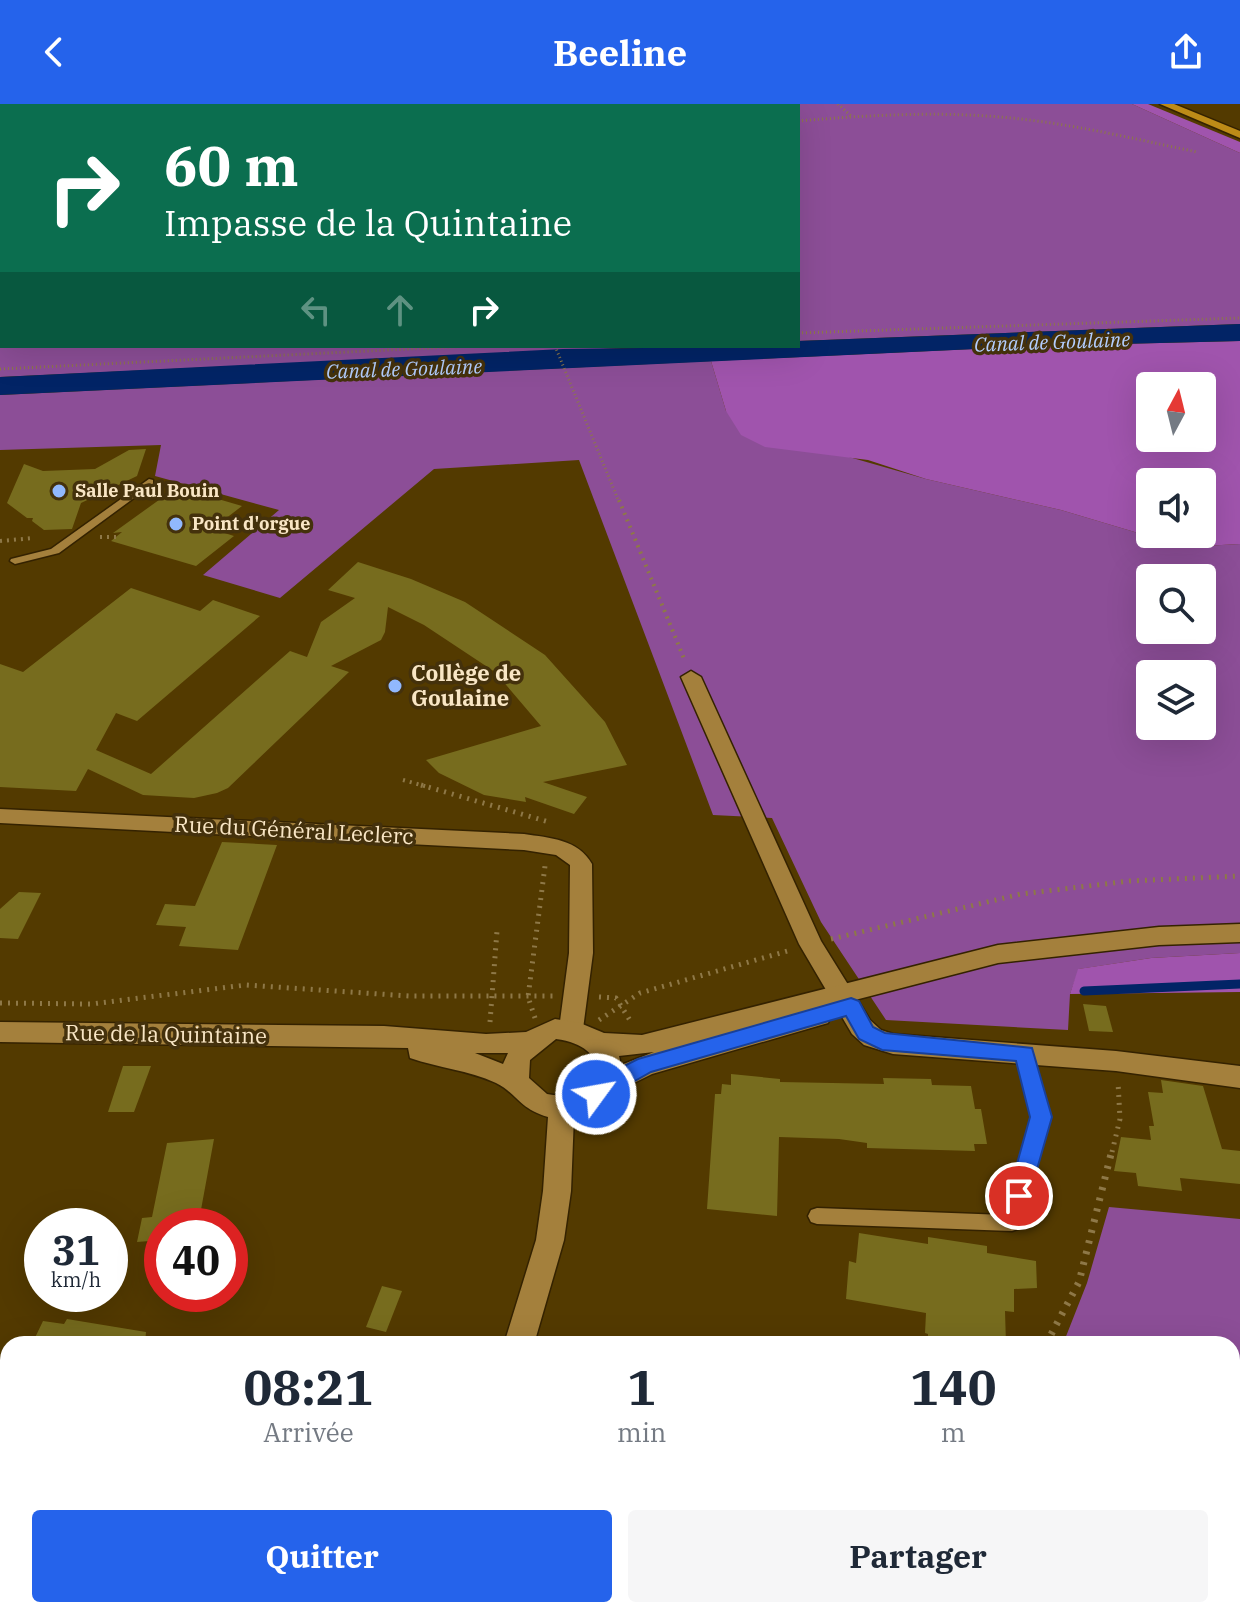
<!DOCTYPE html>
<html lang="fr">
<head>
<meta charset="utf-8">
<style>
	:root { --surface:#fff; --page:#f6f6f7; --text:#1f2937; --muted:#747a83; --accent:#2563eb }
	body { margin:0; font-family:"IBM Plex Serif",serif; background:var(--page); color:var(--text); height:100vh; display:flex; flex-direction:column; font-size:30px; white-space:nowrap }
	* { box-sizing:border-box; margin:0 }
	p { font-size:26px; color:var(--muted) }
	.icon { flex:none; width:44px; height:44px; fill:none; stroke:currentColor; stroke-width:2; stroke-linecap:round; stroke-linejoin:round }
	.map { position:relative; flex:1; overflow:hidden }
	.details { position:absolute; left:0px; top:1232px; width:1240px; height:282px; display:flex; flex-direction:column; background:var(--surface); border-radius:24px 24px 0 0; box-shadow:0 8px 32px #0002 }
	.details>* { flex:none }
	.guide { position:absolute; left:0px; top:0px; width:800px; height:244px; box-shadow:0 8px 32px #0002; background:#0b6e4f; color:#fff; overflow:hidden }
	.needle { width:52px; rotate:7deg }
	.fabs { position:absolute; left:1136px; top:268px; display:grid; gap:16px }
	.fabs a { display:grid; place-items:center; width:80px; height:80px; border-radius:8px; background:var(--surface); box-shadow:0 8px 32px #0002; font-size:40px }
	.speed { position:absolute; left:24px; top:1104px; display:flex; gap:16px; font-size:40px; font-weight:700; text-align:center }
	.speed>* { display:grid; place-content:center; width:104px; height:104px; border-radius:50%; background:var(--surface); box-shadow:0 8px 32px #0002; line-height:1 }
	.speed small { font-size:20px; font-weight:400 }
	.speed .limit { border:12px solid #d22; background:#fff; color:#111 }
	.pin { position:absolute; display:grid; place-items:center; width:68px; height:68px; color:#fff; margin:-34px; border:4px solid #fff; border-radius:50%; box-shadow:0 2px 8px #0007 }
	.me { position:absolute; width:88px; margin:-44px; rotate:58deg; stroke-linejoin:round; filter:drop-shadow(0 0 6px #0008) }
	.turn { display:flex; align-items:center; gap:28px; height:168px; padding:0 32px; font-size:36px }
	.turn .icon { width:104px; height:104px; stroke-width:2.5 }
	.turn b { display:block; font-size:56px; line-height:68px }
	.lanes { display:flex; align-items:center; height:76px; padding:0 32px; background:#0003; justify-content:center; gap:40px; direction:ltr }
	.lanes .off { opacity:.35 }
	.eta { display:flex; justify-content:space-evenly; align-items:center; height:136px; text-align:center }
	.eta b { font-size:48px; font-weight:700; line-height:56px }
	.action { display:flex; gap:16px; margin-top:auto; padding:16px 32px }
	.action a { flex:1; height:92px; border-radius:8px; background:var(--accent); color:#fff; font-size:32px; font-weight:700; line-height:92px; text-align:center }
	.action a+a { background:var(--page); color:var(--text) }
	header { display:flex; justify-content:space-between; align-items:center; height:104px; padding:0 32px; background:var(--accent); color:#fff; font-size:36px; font-weight:700 }
	.map>svg:first-child { display:block }
	.green { fill:#8c4e97; fill-rule:evenodd }
	.forest { fill:#a054ad; fill-rule:evenodd }
	.water { fill:#022466 }
	.lines { fill:none; stroke-linecap:round; stroke-linejoin:round }
	.stream { stroke:#022466; stroke-width:9 }
	.building { fill:#776c1e }
	.service-casing { stroke:#342200; stroke-width:3 }
	.minor-casing { stroke:#342200; stroke-width:3 }
	.tertiary-casing { stroke:#342200; stroke-width:3 }
	.trunk-casing { stroke:#342200; stroke-width:3 }
	.path-far3 { stroke:#8e7847; stroke-width:3; stroke-dasharray:1 3; stroke-linecap:butt }
	.path-far2 { stroke:#8e7847; stroke-width:4; stroke-dasharray:2 5; stroke-linecap:butt }
	.path-far1 { stroke:#8e7847; stroke-width:5; stroke-dasharray:2 6; stroke-linecap:butt }
	.path { stroke:#8e7847; stroke-width:7; stroke-dasharray:3 8; stroke-linecap:butt }
	.service { fill:#a4803c; fill-rule:evenodd }
	.minor { fill:#a4803c; fill-rule:evenodd }
	.tertiary { fill:#a4803c; fill-rule:evenodd }
	.trunk { fill:#bd8b17; fill-rule:evenodd }
	.route { fill:#2563eb; stroke:#184099; stroke-width:2 }
	.poi-dot { fill:#91b8fd; stroke:#44310c; stroke-width:3 }
	.labels { text-anchor:middle; stroke-width:7; stroke-linejoin:round; paint-order:stroke }
	.far-poi-label { font-size:18px; font-weight:bold; fill:#f9e6c5; stroke:#44310c; text-anchor:start }
	.far-water-label { font-size:20px; font-style:italic; fill:#b3cefe; stroke:#44310c }
	.poi-label { font-size:22px; font-weight:bold; fill:#f9e6c5; stroke:#44310c; text-anchor:start }
	.street-label { font-size:22px; fill:#f9e6c5; stroke:#44310c }
</style>
</head>
<body>
<header><svg class="icon" aria-label="back" viewBox="0 0 24 24"><path d="M15 5l-7 7 7 7"/></svg>Beeline<svg class="icon" aria-label="share" viewBox="0 0 24 24"><path d="M12 15V3M7 8l5-5 5 5M5 13v7h14v-7"/></svg></header>
<div class="map">
<svg width="1240" height="1513" viewBox="0 0 1240 1513">
	<rect width="100%" height="100%" fill="#533a00"/>
	<g class="green">
		<path d="M447 0H1132L1240 49V220L798 237V2Z"/>
		<path d="M0 26 2 242H666L0 273Z"/>
		<path d="M711 257 726 307 842 351 926 375 1061 406 1185 443 1240 440V849L1151 854 1079 865 1070 890 1068 926 886 916 821 818 772 714 713 711 579 356 434 365 280 494 203 471 279 406 155 372 161 341 0 346V291ZM1150 474H1202V526H1150ZM1150 570H1202V622H1150Z"/>
		<path d="M1109 1103 1240 1115V1319L1232 1317V1240H1063L1087 1179Z"/>
	</g>
	<g class="forest">
		<path d="M0 0H447L448 2H2L0 26Z"/>
		<path d="M1132 0H1148L1240 38V49Z"/>
		<path d="M1240 237V440L1185 443 1061 406 926 375 868 356 765 343 741 331 726 307 711 257 1039 242ZM1150 282H1202V334H1150ZM1150 378H1202V430H1150Z"/>
		<path d="M1240 849V888L1070 890 1078 865 1151 854Z"/>
	</g>
	<path class="water" d="M1240 220V237L1039 242 0 291V273L563 245 798 242V237Z"/>
	<g class="lines">
		<path class="stream" d="M1084 887 1240 880"/>
	</g>
	<g class="building">
		<path d="M146 345 137 372 81 399 72 425 44 426 32 417 33 414H27L7 399 24 360 43 367 95 365 129 346Z"/>
		<path d="M177 383 242 402 212 425 234 432 196 462 111 437 122 428 113 429Z"/>
		<path d="M358 458 411 475 465 498 545 551 605 618 627 661 543 678 587 693 574 710 525 693 526 698 484 691 439 669 426 656 541 622 495 568 424 521 388 503 385 528 381 536 331 562 349 568 228 684 217 689 194 694 143 691 88 665 76 687 0 683V560L23 568 131 484 200 507 213 496 260 512 137 617 116 609 96 646 151 670 290 547 307 553 321 518 355 494 328 486Z"/>
		<path d="M222 738 277 741 238 846 179 842 186 823 156 821 165 800 195 802Z"/>
		<path d="M19 788 41 789 18 835 0 834V805Z"/>
		<path d="M1083 900 1106 902 1113 928 1089 927Z"/>
		<path d="M123 962H151L134 1008H108Z"/>
		<path d="M731 970 780 975V978L884 980 883 974 931 975 932 981 971 982 975 1005H981L987 1040H974L975 1047 867 1044V1039L839 1035 779 1033 777 1112 707 1105 715 990H721L722 980 731 981Z"/>
		<path d="M1161 976 1203 982 1222 1045 1240 1047V1080L1180 1074 1182 1087 1138 1082 1136 1069 1114 1067 1121 1033 1151 1036 1149 1022H1154L1148 988 1163 989Z"/>
		<path d="M214 1035 198 1122H162V1136L137 1138 142 1114 152 1113 167 1039Z"/>
		<path d="M859 1129 928 1140V1133L987 1142V1149L1036 1157 1037 1184 1014 1185V1208L1005 1207 1006 1240H928V1230L925 1229 926 1209 846 1195 849 1157 856 1159Z"/>
		<path d="M382 1182 402 1187 386 1228 366 1223Z"/>
		<path d="M67 1215 146 1228 145 1240H32L43 1217 64 1220Z"/>
	</g>
	<g class="lines">
		<defs>
			<g id="service">
				<path d="M149 375 153 376V380L59 449 15 460 10 457 11 455 51 445Z"/>
				<path d="M1024 943 1030 945 1032 950 1049 1013 1018 1125 1012 1127 817 1120 811 1118 808 1112 811 1106 817 1104 1005 1111 1033 1013 1016 950 1018 945Z"/>
			</g>
			<g id="minor">
				<path d="M691 567 701 573 821 837 870 916 881 926 893 930 1116 947 1240 962V984L1116 967 893 950 864 941 852 930 799 840 681 573Z"/>
				<path d="M0 705 524 730C550 734 578 735 592 760L593 849 583 925 580 932 571 935 562 932 559 925 569 849 570 761 556 751 524 746 0 719Z"/>
				<path d="M947 1506H981L980 1513H946Z"/>
			</g>
			<g id="tertiary">
				<path d="M1240 820V838L1159 841 998 859 824 904 831 912 828 919 652 970 612 990 603 1000 574 1012 571 1087 564 1136 534 1240H504L536 1136 543 1087 548 1013C518 1004 518 990 496 979 468 966 439 964 410 954L408 944 0 938V918L384 922 486 930 526 928 555 915 580 919 604 929 642 931 998 841 1159 823ZM556 935C621 944 599 1000 547 990L529 974 530 956ZM654 948 621 961 619 952ZM475 949H508L503 960Z"/>
				<path d="M0 1455 8 1459V1506H38L41 1513H6L5 1502 0 1499Z"/>
				<path d="M415 1506H449L447 1513H413Z"/>
			</g>
			<path id="trunk" d="M1160 0H1174L1240 27V34Z"/>
		</defs>
		<use href="#service" class="service-casing"/>
		<use href="#minor" class="minor-casing"/>
		<use href="#tertiary" class="tertiary-casing"/>
		<use href="#trunk" class="trunk-casing"/>
		<g class="path-far3">
			<path d="M838 0 851 12"/>
			<path d="M798 17C869 11 940 7 1011 14 1074 20 1135 35 1197 48"/>
			<path d="M798 229 1240 214"/>
			<path d="M555 242 619 398"/>
			<path d="M0 265 470 242"/>
		</g>
		<g class="path-far2">
			<path d="M619 396 685 557"/>
			<path d="M100 433H120"/>
			<path d="M0 437 34 434"/>
			<path d="M403 676 428 683"/>
		</g>
		<g class="path-far1">
			<path d="M421 681 549 718"/>
			<path d="M831 835 1021 790 1130 777 1240 772"/>
			<path d="M599 893 616 894 631 918"/>
			<path d="M0 899 91 900 246 881 409 892H553"/>
			<path d="M535 914 528 893 545 762"/>
			<path d="M599 916 640 889 791 846"/>
			<path d="M490 918 497 827"/>
			<path d="M1112 1048 1120 1015 1118 978"/>
		</g>
		<g class="path">
			<path d="M1046 1240 1079 1178 1112 1046"/>
			<path d="M720 1513 723 1506"/>
		</g>
		<use href="#service" class="service"/>
		<use href="#minor" class="minor"/>
		<use href="#tertiary" class="tertiary"/>
		<use href="#trunk" class="trunk"/>
	</g>
	<path class="route" d="M851 894 859 897 873 923 885 929 1032 944 1052 1013 1027 1100 1019 1103 1011 1100 1008 1092 1030 1013 1016 957 882 946 859 935 846 912 651 968 596 999 589 997 586 990 596 976 638 955Z"/>
	<g class="poi-dot">
		<circle cx="59" cy="387" r="8"/>
		<circle cx="176" cy="420" r="8"/>
		<circle cx="395" cy="582" r="8"/>
	</g>
	<g class="labels">
		<g class="far-poi-label">
			<text x="75" y="393">Salle Paul Bouin</text>
			<text x="192" y="426">Point d'orgue</text>
		</g>
		<g class="far-water-label">
			<text transform="translate(1052 238) rotate(-2)" y="7">Canal de Goulaine</text>
			<text transform="translate(404 265) rotate(-2)" y="7">Canal de Goulaine</text>
		</g>
		<g class="poi-label">
			<text x="411" y="577">Collège de<tspan x="411" dy="25">Goulaine</tspan></text>
		</g>
		<g class="street-label">
			<text transform="translate(294 726) rotate(3)" y="8">Rue du Général Leclerc</text>
			<text transform="translate(166 930) rotate(1)" y="8">Rue de la Quintaine</text>
		</g>
	</g>
</svg>
<div class="fabs">
<a><svg class="needle" viewBox="-14 -14 28 28"><path d="M0-13l5 13h-10z" fill="#e53935"/><path d="M0 13l5-13h-10z" fill="#747a83"/></svg></a>
<a><svg class="icon" aria-label="sound" viewBox="0 0 24 24"><path d="M4 9h4l5-4v14l-5-4H4zM17 9q2 3 0 6"/></svg></a>
<a><svg class="icon" aria-label="search" viewBox="0 0 24 24"><circle cx="10" cy="10" r="6"/><path d="M15 15l6 6"/></svg></a>
<a><svg class="icon" aria-label="layers" viewBox="0 0 24 24"><path d="M12 4l9 5-9 5-9-5zM3 14l9 5 9-5"/></svg></a>
</div>
<div class="speed"><div>31<small>km/h</small></div><div class="limit">40</div></div>
<div class="pin" style="left:1019px;top:1092px;background:#d93025"><svg class="icon" aria-label="arrive" viewBox="0 0 24 24"><path d="M6 21V4h12l-3 4 3 4H6"/></svg></div>
<svg class="me" style="left:596px;top:990px" viewBox="-20 -20 40 40"><circle r="17" fill="#2563eb" stroke="#fff" stroke-width="3"/><path d="M0-11L8 9 0 5-8 9z" fill="#fff"/></svg>
<div class="guide">
<div class="turn"><svg class="icon" aria-label="right" viewBox="0 0 24 24"><path d="M7 20v-9h11M14 6l5 5-5 5"/></svg><div><b>60 m</b>Impasse de la Quintaine</div></div>
<div class="lanes"><svg class="icon off" aria-label="left" viewBox="0 0 24 24"><path d="M17 20v-9H6M10 6l-5 5 5 5"/></svg><svg class="icon off" aria-label="ahead" viewBox="0 0 24 24"><path d="M12 20V5M6 11l6-6 6 6"/></svg><svg class="icon" aria-label="right" viewBox="0 0 24 24"><path d="M7 20v-9h11M14 6l5 5-5 5"/></svg></div>
</div>
<section class="details">
<div class="eta">
<div><b>08:21</b><p>Arrivée</p></div>
<div><b>1</b><p>min</p></div>
<div><b>140</b><p>m</p></div>
</div>
<div class="action"><a>Quitter</a><a>Partager</a></div>
</section>
</div>
</body>
</html>
